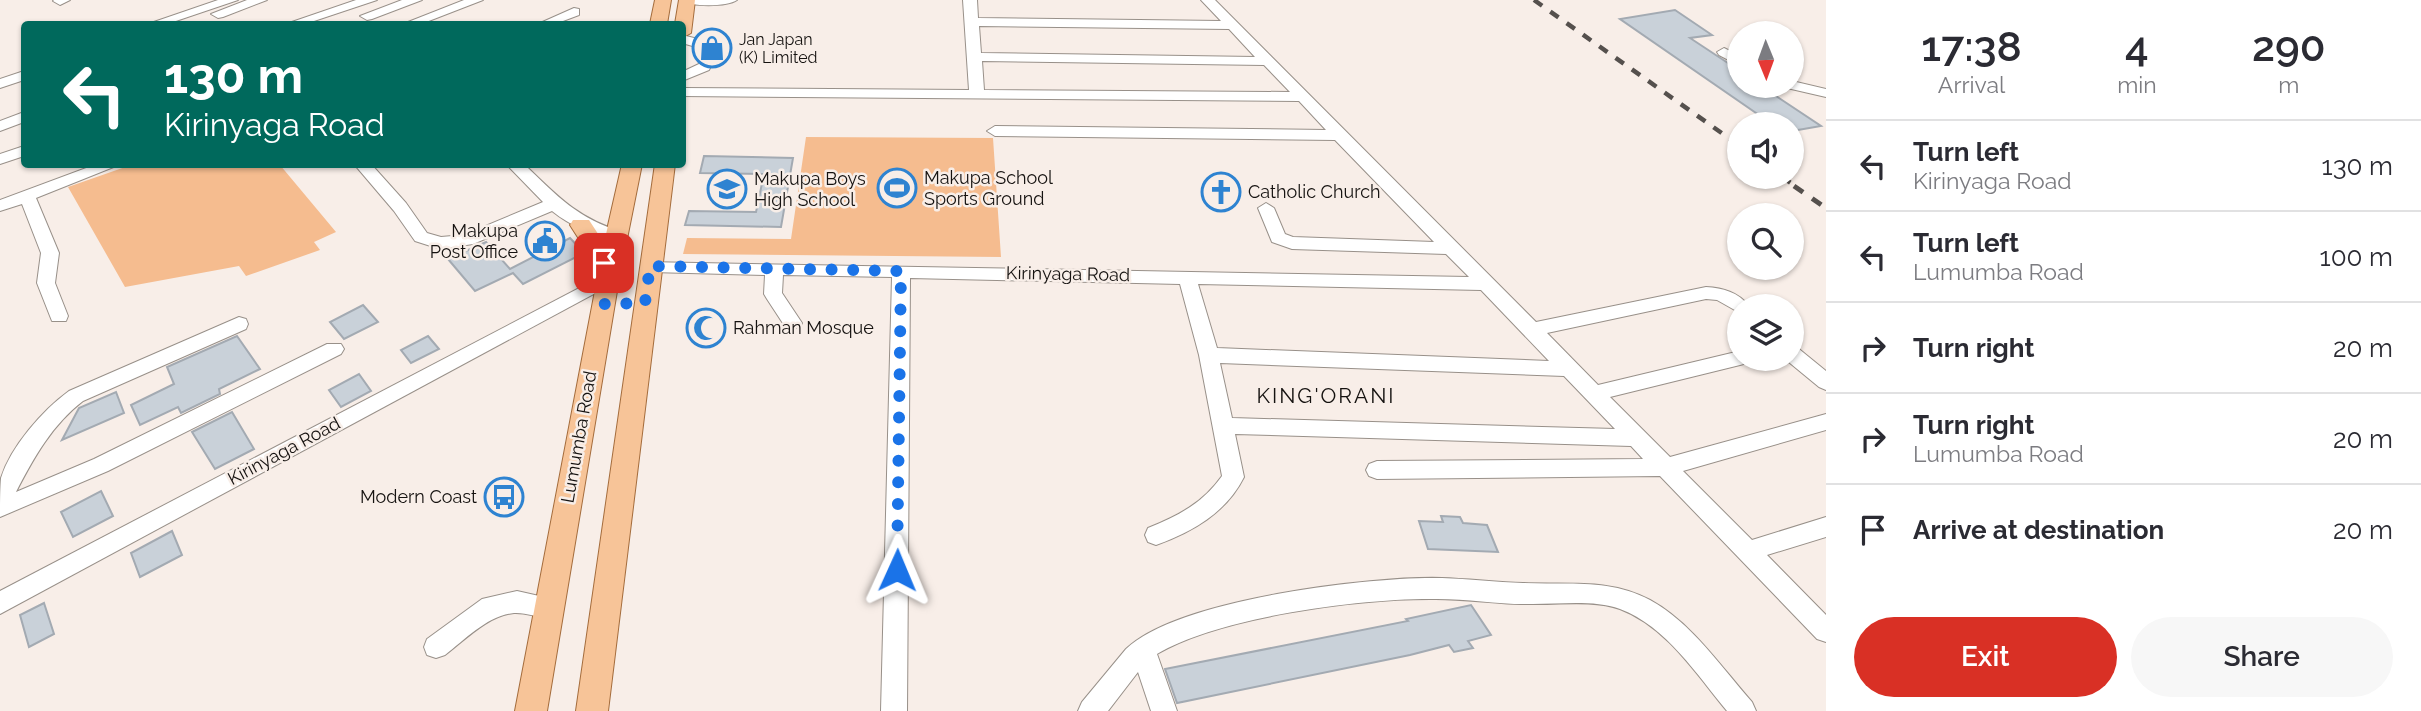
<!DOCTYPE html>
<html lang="en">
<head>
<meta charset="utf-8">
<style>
	:root { --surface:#fff; --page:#f7f7f7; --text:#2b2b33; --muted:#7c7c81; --line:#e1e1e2; --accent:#d93025 }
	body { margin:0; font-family:Raleway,sans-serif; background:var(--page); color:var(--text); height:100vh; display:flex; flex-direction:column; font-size:26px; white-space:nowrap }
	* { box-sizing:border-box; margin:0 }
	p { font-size:23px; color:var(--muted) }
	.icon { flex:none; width:38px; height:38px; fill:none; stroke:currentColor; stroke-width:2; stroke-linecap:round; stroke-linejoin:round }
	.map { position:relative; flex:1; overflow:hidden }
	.drawer { display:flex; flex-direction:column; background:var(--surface); width:595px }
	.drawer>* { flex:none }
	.guide { position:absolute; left:21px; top:21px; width:665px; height:147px; border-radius:7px; box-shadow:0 2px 5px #0004; background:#00695c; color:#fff; overflow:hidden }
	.needle { width:46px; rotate:179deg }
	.tools { position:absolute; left:1727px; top:21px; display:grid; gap:14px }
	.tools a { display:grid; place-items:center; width:77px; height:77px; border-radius:50%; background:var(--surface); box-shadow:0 2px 5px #0004; font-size:35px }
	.pin { position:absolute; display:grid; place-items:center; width:60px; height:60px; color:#fff; margin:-30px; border-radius:14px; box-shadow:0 4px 10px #0006 }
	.me { position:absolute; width:77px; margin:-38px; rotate:1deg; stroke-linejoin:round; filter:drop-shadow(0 0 5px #0008) }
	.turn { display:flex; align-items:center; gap:24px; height:147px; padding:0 28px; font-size:32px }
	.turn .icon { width:91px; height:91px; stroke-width:2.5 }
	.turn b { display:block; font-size:49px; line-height:60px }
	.eta { display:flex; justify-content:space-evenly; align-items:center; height:119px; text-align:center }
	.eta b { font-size:42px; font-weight:600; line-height:49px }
	.primary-button { display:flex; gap:14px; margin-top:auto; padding:14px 28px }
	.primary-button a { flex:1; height:80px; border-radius:42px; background:var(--accent); color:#fff; font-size:28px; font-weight:600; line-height:80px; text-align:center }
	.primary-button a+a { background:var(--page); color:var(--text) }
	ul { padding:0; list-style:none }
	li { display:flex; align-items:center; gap:21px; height:91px; padding:0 28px; border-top:2px solid var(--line) }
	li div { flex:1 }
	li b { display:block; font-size:26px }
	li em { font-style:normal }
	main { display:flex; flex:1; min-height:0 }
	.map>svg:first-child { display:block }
	.green { fill:#f5bc8f }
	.building { fill:#c9d1d9; stroke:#a3aab2; stroke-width:2 }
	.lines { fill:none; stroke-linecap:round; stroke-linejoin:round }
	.minor-casing { stroke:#989089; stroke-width:2 }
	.major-casing { stroke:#a46c3c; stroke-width:2 }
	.minor { fill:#fff; fill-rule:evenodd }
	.major { fill:#f7c498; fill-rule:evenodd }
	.rail-far1 { stroke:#55504d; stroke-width:4.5; stroke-dasharray:10 10; stroke-linecap:butt }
	.rail { stroke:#55504d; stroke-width:5; stroke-dasharray:11 11; stroke-linecap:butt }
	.route { stroke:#1a73e8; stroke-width:12; stroke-dasharray:0 21.6 }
	.labels { text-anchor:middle; stroke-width:5; stroke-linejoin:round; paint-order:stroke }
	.far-poi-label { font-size:16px; fill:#151210; stroke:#f8eee8; text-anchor:start }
	.poi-label { font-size:18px; fill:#151210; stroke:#f8eee8; text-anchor:start }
	.street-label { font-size:18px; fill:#151210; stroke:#f8eee8 }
	.quarter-label { font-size:21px; letter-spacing:2px; fill:#151210; stroke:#f8eee8 }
</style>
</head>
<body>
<main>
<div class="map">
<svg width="1826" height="711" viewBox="0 0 1826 711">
	<rect width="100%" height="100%" fill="#f8eee8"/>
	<g class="green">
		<path d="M806 137 993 138 1001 257 683 254 687 238 791 239Z"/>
		<path d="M131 165H280L336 232 314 242 320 250 246 276 239 266 125 287 68 187Z"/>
	</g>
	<g class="building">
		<path d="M1675 10 1712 35 1690 38 1740 71V86H1761L1821 126 1792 131V124H1772L1620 19Z"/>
		<path d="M704 156 793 158 781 227 685 225 689 211 756 212 764 174 700 173Z"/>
		<path d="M570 238 584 253 523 284 513 273 475 291 448 259 486 242 510 269Z"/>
		<path d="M363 305 378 322 344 339 330 322Z"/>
		<path d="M237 336 260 369 219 389 220 394 181 413 178 407 140 425 131 405 174 384 167 367Z"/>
		<path d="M428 336 439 349 411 363 401 350Z"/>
		<path d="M359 374 371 391 341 407 329 390Z"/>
		<path d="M116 392 124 413 62 440 79 408Z"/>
		<path d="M232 412 254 449 215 469 192 432Z"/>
		<path d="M101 491 113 516 73 537 61 512Z"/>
		<path d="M1441 516 1460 517 1463 523 1487 525 1498 552 1428 549 1419 521 1443 522Z"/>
		<path d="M172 531 182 555 140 577 131 553Z"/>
		<path d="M44 603 54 634 29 647 20 615Z"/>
		<path d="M1471 605 1491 635 1468 641 1473 648 1454 652 1449 645 1410 655 1177 703 1165 669 1408 621 1406 619Z"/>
	</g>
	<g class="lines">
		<defs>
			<g id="minor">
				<path d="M70 0 60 5 53 1 54 0Z"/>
				<path d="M218 0H238L167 24H148Z"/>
				<path d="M247 0H267L223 17 218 18 211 14Z"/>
				<path d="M356 0H377L305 24H286Z"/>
				<path d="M402 0H422L372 19 367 20 360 16Z"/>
				<path d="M464 0H483L421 24H403Z"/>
				<path d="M680 0H737C727 7 690 7 680 0Z"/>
				<path d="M963 0H977L978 18 1221 21 1201 0H1215L1536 322 1706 287C1723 288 1738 292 1749 306H1740V313L1717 300 1706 299 1547 333 1598 385 1740 351V359H1749L1747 363 1740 365 1610 397 1670 457 1826 414V430L1683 471 1752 540 1826 517V537L1767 555 1826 615V642L1817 639 1660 476 1377 479 1369 476 1366 470 1369 464 1377 461 1643 459 1631 446 1235 434 1244 477C1226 513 1192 532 1156 545L1148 542 1145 535 1148 528C1178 516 1203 503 1222 476L1199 355 1180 284 910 278 907 711H881L892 277 783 275 782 293 802 323 800 328H786L767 299 764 294 765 275 651 272 642 266 645 262 1469 277 1446 254 1292 249 1272 242 1258 208 1266 203 1274 208 1285 234 1293 237 1434 242 1335 140 995 136 987 131 995 126 1326 130 1299 101 682 96V88L969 90ZM979 26 1229 29 1255 57 981 53ZM982 61 1264 65 1290 92 984 90ZM1198 284 1481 290 1549 361 1217 348ZM1220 363 1564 376 1615 429 1232 418Z"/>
				<path d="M574 8 579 9V15L555 24H538Z"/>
				<path d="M682 35 714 43 717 53 709 70 682 81V72L699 64 703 58V49L682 43Z"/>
				<path d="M1724 48 1740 56V66L1719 55 1717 52Z"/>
				<path d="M24 71V80L0 88V79Z"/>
				<path d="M1792 81 1826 89V97L1787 88 1785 86H1792Z"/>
				<path d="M24 112V122L0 131V121Z"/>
				<path d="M24 146V156L0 164V154Z"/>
				<path d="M97 164H121L36 198 59 253 55 283 68 316 66 321H52L50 316 37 283 41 253 22 204 0 211V200Z"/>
				<path d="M354 164H371L406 203 427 233 441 237 464 235 543 202 506 164H524C557 196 578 219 623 232L626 236 617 242C593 235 572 227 552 211L473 244 440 249 415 241 394 211Z"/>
				<path d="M608 273 614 275 617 279 614 283 0 614V591Z"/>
				<path d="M239 317 246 319 248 324 246 329 83 401C52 425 34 457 16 492L94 459 327 344H341L344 349 341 354 108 471 0 517C0 506 0 489 1 478 11 446 43 410 69 391Z"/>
				<path d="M1792 347 1799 349 1826 371V390L1819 387 1785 359H1792Z"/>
				<path d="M1442 578C1469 579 1496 582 1523 583 1567 585 1610 578 1650 600 1692 623 1721 667 1752 702L1756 711H1727C1697 675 1666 626 1620 609 1592 599 1555 605 1525 604 1494 604 1462 598 1430 599 1357 599 1219 617 1157 654L1177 711H1151L1138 672 1108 711H1078L1082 702 1126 649C1178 599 1371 576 1442 578Z"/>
				<path d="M517 591 557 600 561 608 557 616C543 621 529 612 514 613 487 616 466 639 445 655L436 658 427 655 424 647 427 639 482 599Z"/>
			</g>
			<g id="major">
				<path d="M655 0H671L667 24H650Z"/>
				<path d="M679 0H695L691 33 682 38V24H675Z"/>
				<path d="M622 164H642L619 279 547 711H515L598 275 588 253 570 225 573 220H589L604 243Z"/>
				<path d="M655 164H675L608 711H576Z"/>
			</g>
		</defs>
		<use href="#minor" class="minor-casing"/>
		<use href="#major" class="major-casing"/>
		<use href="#minor" class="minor"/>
		<use href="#major" class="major"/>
		<g class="rail-far1">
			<path d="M1534 0 1740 146"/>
			<path d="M1782 177 1797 187"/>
		</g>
		<path class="rail" d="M1794 186 1826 208"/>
	</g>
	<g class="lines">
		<path class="route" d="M604 263 609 275 604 304 645 303 650 266 901 271 897 570"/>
	</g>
	<defs>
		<symbol id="shop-ring" viewBox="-11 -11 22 22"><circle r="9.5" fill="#f8eee8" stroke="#2e83d1" stroke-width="1.5"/><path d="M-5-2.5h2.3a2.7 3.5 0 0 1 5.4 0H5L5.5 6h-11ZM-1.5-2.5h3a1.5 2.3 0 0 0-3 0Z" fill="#2e83d1"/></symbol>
		<symbol id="stadium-ring" viewBox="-11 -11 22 22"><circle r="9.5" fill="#f8eee8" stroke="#2e83d1" stroke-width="1.5"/><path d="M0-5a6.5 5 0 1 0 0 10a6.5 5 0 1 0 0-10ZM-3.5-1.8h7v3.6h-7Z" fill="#2e83d1"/></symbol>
		<symbol id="school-ring" viewBox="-11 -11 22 22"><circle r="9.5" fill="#f8eee8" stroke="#2e83d1" stroke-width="1.5"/><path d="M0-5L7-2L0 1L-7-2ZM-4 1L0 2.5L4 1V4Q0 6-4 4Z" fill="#2e83d1"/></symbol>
		<symbol id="church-ring" viewBox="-11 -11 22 22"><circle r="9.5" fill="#f8eee8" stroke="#2e83d1" stroke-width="1.5"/><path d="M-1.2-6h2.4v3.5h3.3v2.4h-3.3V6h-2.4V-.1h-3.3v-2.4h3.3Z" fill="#2e83d1"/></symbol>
		<symbol id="civic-ring" viewBox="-11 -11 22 22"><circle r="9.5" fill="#f8eee8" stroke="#2e83d1" stroke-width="1.5"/><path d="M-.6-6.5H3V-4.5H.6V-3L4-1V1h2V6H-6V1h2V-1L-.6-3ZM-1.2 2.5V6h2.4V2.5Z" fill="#2e83d1"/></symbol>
		<symbol id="mosque-ring" viewBox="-11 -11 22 22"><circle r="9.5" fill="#f8eee8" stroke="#2e83d1" stroke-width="1.5"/><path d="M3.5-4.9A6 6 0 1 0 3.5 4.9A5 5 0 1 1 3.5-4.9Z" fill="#2e83d1"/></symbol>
		<symbol id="bus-ring" viewBox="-11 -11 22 22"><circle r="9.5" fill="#f8eee8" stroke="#2e83d1" stroke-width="1.5"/><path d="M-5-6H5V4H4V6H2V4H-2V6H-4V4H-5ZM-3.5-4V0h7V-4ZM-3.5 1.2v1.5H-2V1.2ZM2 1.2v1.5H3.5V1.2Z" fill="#2e83d1"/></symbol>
	</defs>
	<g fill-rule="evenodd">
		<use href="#shop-ring" x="690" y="26" width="44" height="44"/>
		<use href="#stadium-ring" x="875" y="166" width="44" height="44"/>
		<use href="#school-ring" x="705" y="167" width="44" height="44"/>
		<use href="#church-ring" x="1199" y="170" width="44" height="44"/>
		<use href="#civic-ring" x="523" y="219" width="44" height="44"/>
		<use href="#mosque-ring" x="684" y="306" width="44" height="44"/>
		<use href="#bus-ring" x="482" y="475" width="44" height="44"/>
	</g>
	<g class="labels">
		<g class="far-poi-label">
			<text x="739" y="45">Jan Japan<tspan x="739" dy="18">(K) Limited</tspan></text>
		</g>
		<g class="poi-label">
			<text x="924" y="184">Makupa School<tspan x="924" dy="21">Sports Ground</tspan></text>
			<text x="754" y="185">Makupa Boys<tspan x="754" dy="21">High School</tspan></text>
			<text x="1248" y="198">Catholic Church</text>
			<text x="518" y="237" text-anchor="end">Makupa<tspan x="518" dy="21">Post Office</tspan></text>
			<text x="733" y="334">Rahman Mosque</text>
			<text x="477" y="503" text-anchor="end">Modern Coast</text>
		</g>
		<g class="street-label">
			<text transform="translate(1068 274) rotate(1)" y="6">Kirinyaga Road</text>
			<text transform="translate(579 437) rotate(-80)" y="6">Lumumba Road</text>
			<text transform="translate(284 451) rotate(-28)" y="6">Kirinyaga Road</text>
		</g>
		<g class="quarter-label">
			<text x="1326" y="403">KING'ORANI</text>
		</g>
	</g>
</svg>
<div class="tools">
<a><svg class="needle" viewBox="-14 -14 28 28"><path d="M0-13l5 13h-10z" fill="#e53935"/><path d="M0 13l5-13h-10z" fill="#7c7c81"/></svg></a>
<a><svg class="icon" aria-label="sound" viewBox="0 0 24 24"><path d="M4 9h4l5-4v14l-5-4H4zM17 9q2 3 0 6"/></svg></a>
<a><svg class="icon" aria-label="search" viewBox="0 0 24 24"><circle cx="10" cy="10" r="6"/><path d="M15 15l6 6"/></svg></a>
<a><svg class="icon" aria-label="layers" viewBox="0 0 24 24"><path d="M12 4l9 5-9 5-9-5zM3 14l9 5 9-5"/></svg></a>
</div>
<div class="pin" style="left:604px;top:263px;background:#d93025"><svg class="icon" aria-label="arrive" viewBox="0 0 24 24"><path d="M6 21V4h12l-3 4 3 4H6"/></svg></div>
<svg class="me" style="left:897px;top:570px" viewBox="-20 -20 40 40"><path d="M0-17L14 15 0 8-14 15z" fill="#1a73e8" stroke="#fff" stroke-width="4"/></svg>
<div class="guide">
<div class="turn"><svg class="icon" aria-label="left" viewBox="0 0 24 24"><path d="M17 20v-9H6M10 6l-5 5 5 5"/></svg><div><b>130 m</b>Kirinyaga Road</div></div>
</div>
</div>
<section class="drawer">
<div class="eta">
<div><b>17:38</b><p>Arrival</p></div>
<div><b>4</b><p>min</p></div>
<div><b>290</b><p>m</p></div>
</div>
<ul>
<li><svg class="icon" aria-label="left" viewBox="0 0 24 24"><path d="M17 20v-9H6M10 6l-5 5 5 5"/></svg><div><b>Turn left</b><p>Kirinyaga Road</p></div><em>130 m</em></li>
<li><svg class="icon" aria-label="left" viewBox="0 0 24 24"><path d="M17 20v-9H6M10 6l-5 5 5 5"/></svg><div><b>Turn left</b><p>Lumumba Road</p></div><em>100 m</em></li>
<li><svg class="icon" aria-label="right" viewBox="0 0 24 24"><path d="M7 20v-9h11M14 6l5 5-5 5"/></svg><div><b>Turn right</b></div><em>20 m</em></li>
<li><svg class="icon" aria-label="right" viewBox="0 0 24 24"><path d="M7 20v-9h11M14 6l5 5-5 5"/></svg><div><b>Turn right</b><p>Lumumba Road</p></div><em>20 m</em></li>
<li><svg class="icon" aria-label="arrive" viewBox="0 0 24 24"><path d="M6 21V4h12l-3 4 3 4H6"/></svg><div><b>Arrive at destination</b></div><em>20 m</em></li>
</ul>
<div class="primary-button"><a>Exit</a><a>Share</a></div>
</section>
</main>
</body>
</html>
